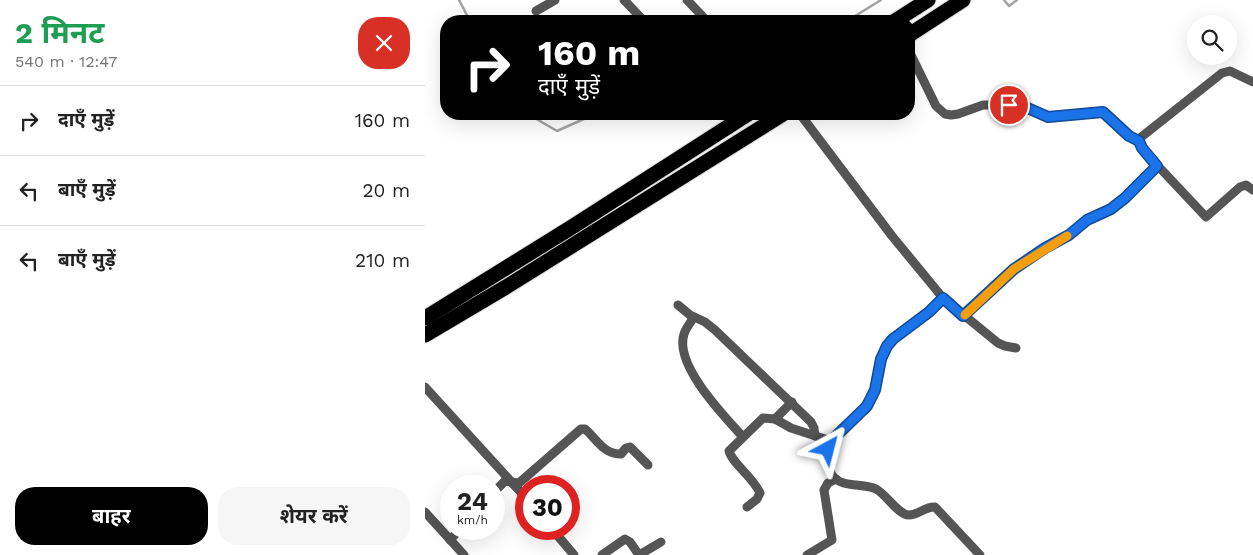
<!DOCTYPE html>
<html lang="hi">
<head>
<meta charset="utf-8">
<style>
	:root { --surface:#fff; --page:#f6f6f6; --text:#222; --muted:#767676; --line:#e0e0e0; --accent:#000 }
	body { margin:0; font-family:"Work Sans","Noto Sans Devanagari",sans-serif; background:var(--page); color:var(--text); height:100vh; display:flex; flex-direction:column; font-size:19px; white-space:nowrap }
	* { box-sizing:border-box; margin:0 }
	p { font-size:16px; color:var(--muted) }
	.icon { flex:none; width:28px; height:28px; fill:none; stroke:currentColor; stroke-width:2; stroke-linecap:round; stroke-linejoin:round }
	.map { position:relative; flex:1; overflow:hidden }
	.details { display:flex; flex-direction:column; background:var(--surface); width:425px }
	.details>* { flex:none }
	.hud { position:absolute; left:15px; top:15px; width:475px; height:105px; border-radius:20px; box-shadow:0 5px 20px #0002; background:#000; color:#fff; overflow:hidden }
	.tools { position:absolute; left:762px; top:15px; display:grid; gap:10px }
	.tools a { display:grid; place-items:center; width:50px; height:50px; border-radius:50%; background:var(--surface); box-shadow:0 5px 20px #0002; font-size:25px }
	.speed { position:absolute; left:15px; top:475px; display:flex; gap:10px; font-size:25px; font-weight:700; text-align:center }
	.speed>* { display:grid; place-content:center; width:65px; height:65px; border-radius:50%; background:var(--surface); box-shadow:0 5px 20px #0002; line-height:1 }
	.speed small { font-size:12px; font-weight:400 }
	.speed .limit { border:8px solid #d22; background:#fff; color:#111 }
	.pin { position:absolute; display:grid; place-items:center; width:42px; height:42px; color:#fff; margin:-21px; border:2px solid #fff; border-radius:50%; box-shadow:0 1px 5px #0007 }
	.me { position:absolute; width:55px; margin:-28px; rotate:38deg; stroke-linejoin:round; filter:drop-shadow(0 0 4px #0008) }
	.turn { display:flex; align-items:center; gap:18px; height:105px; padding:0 15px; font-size:22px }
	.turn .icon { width:65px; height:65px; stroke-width:2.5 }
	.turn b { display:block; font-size:35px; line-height:42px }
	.round { display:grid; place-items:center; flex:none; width:52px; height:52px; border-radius:20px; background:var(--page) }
	.headline { display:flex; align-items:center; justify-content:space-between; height:85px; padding:0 15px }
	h1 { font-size:30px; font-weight:700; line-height:38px; color:#1e9e55 }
	.cta { display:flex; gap:10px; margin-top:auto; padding:10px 15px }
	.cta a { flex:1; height:58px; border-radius:20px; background:var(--accent); color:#fff; font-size:20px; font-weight:700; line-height:58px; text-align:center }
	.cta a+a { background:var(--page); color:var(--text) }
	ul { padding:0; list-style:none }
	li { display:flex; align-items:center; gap:15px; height:70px; padding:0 15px; border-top:1px solid var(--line) }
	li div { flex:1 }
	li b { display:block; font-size:19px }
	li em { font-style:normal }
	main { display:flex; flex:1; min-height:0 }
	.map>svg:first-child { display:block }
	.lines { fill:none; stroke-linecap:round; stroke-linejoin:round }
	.stream { stroke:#a3a3a3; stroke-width:2.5 }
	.highway-casing { stroke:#dbdbdb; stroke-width:17 }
	.street { stroke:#555; stroke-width:9 }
	.highway { stroke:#000; stroke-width:15 }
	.route-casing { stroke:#114b97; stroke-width:12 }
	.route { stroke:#1a73e8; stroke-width:9 }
	.slow { stroke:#f59e0b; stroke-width:9 }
</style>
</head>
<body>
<main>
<section class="details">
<div class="headline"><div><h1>2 मिनट</h1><p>540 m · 12:47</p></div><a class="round" style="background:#d93025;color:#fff"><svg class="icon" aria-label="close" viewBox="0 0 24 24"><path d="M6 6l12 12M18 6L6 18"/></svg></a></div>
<ul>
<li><svg class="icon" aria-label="right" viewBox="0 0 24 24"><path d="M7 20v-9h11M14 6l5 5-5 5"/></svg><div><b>दाएँ मुड़ें</b></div><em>160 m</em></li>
<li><svg class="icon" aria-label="left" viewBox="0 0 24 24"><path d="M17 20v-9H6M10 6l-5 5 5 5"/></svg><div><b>बाएँ मुड़ें</b></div><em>20 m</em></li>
<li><svg class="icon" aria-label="left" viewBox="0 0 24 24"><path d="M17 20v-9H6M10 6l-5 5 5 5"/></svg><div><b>बाएँ मुड़ें</b></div><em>210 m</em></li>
</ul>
<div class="cta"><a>बाहर</a><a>शेयर करें</a></div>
</section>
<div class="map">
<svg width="828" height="555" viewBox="0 0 828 555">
	<rect width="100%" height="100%" fill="#fff"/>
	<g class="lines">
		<g class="stream">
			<path d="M34 0 45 21"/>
			<path d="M579 0 584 6 592 0"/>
			<path d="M422 21 456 0"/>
			<path d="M103 114 132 131 170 114"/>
		</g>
		<defs>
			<g id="highway">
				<path d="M470 21 503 0"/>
				<path d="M484 35 538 0"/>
				<path d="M0 318 147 227 323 114"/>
				<path d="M0 335 81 287 358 114"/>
			</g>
		</defs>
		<use href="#highway" class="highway-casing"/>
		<g class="street">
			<path d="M199 0 219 21"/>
			<path d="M262 0 282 21"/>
			<path d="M111 11 130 0"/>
			<path d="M484 51 511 106 520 114 526 115 533 114 558 105H573L598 106 623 117 678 111 704 136 714 141"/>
			<path d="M375 114 467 236 518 298 573 343 580 346 591 348"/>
			<path d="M733 166 714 144 715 138 797 73 805 71 828 82"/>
			<path d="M518 298 503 312 468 339 462 346 456 359 450 390 442 406 404 444C403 452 402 468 407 475 415 488 438 483 451 489 461 494 473 515 484 515 493 515 501 506 510 507L555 555"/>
			<path d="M253 305 265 315 280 322 290 330 386 422 389 428 390 436"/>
			<path d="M538 316 589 269 643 235 662 220 686 209 700 198 733 166 781 217 815 187 821 185 828 190"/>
			<path d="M269 317C266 322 261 328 259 334 249 365 299 416 318 437"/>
			<path d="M0 387 101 498"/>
			<path d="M350 419 366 428 406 441"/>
			<path d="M69 492 80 481 94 483 156 429H160C171 438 179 455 196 454L201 448 205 447 223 465"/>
			<path d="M322 507 332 499 335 493C328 477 307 463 304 451L338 418 350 419 367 402"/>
			<path d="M0 512 39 555"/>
			<path d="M127 529 149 555"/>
			<path d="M25 540 35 529"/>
			<path d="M177 555 200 539 205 542 214 555 236 542"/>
			<path d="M382 555 407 540 399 490 403 483 411 479"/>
		</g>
		<use href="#highway" class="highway"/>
	</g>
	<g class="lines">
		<defs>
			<path id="route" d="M403 449 406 441 442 406 450 390 456 359 462 346 468 339 504 312 518 298 538 316 589 269 620 248 644 235 662 220 686 209 700 198 732 166 717 148 714 141 704 136 678 112 623 117 598 106 584 105"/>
		</defs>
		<use href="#route" class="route-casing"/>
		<use href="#route" class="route"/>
		<path class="slow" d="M540 315 589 269 642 236"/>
	</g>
</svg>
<div class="tools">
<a><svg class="icon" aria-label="search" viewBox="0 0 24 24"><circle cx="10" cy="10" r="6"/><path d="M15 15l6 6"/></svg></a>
</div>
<div class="speed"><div>24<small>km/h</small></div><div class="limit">30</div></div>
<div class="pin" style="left:584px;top:105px;background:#d93025"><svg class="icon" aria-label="arrive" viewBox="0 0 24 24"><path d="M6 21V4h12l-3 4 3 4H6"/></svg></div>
<svg class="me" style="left:403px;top:449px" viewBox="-20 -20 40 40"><path d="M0-17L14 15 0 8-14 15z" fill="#1a73e8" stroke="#fff" stroke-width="4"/></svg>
<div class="hud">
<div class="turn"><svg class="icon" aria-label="right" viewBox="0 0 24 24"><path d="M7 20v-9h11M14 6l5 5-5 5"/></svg><div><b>160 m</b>दाएँ मुड़ें</div></div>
</div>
</div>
</main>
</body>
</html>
